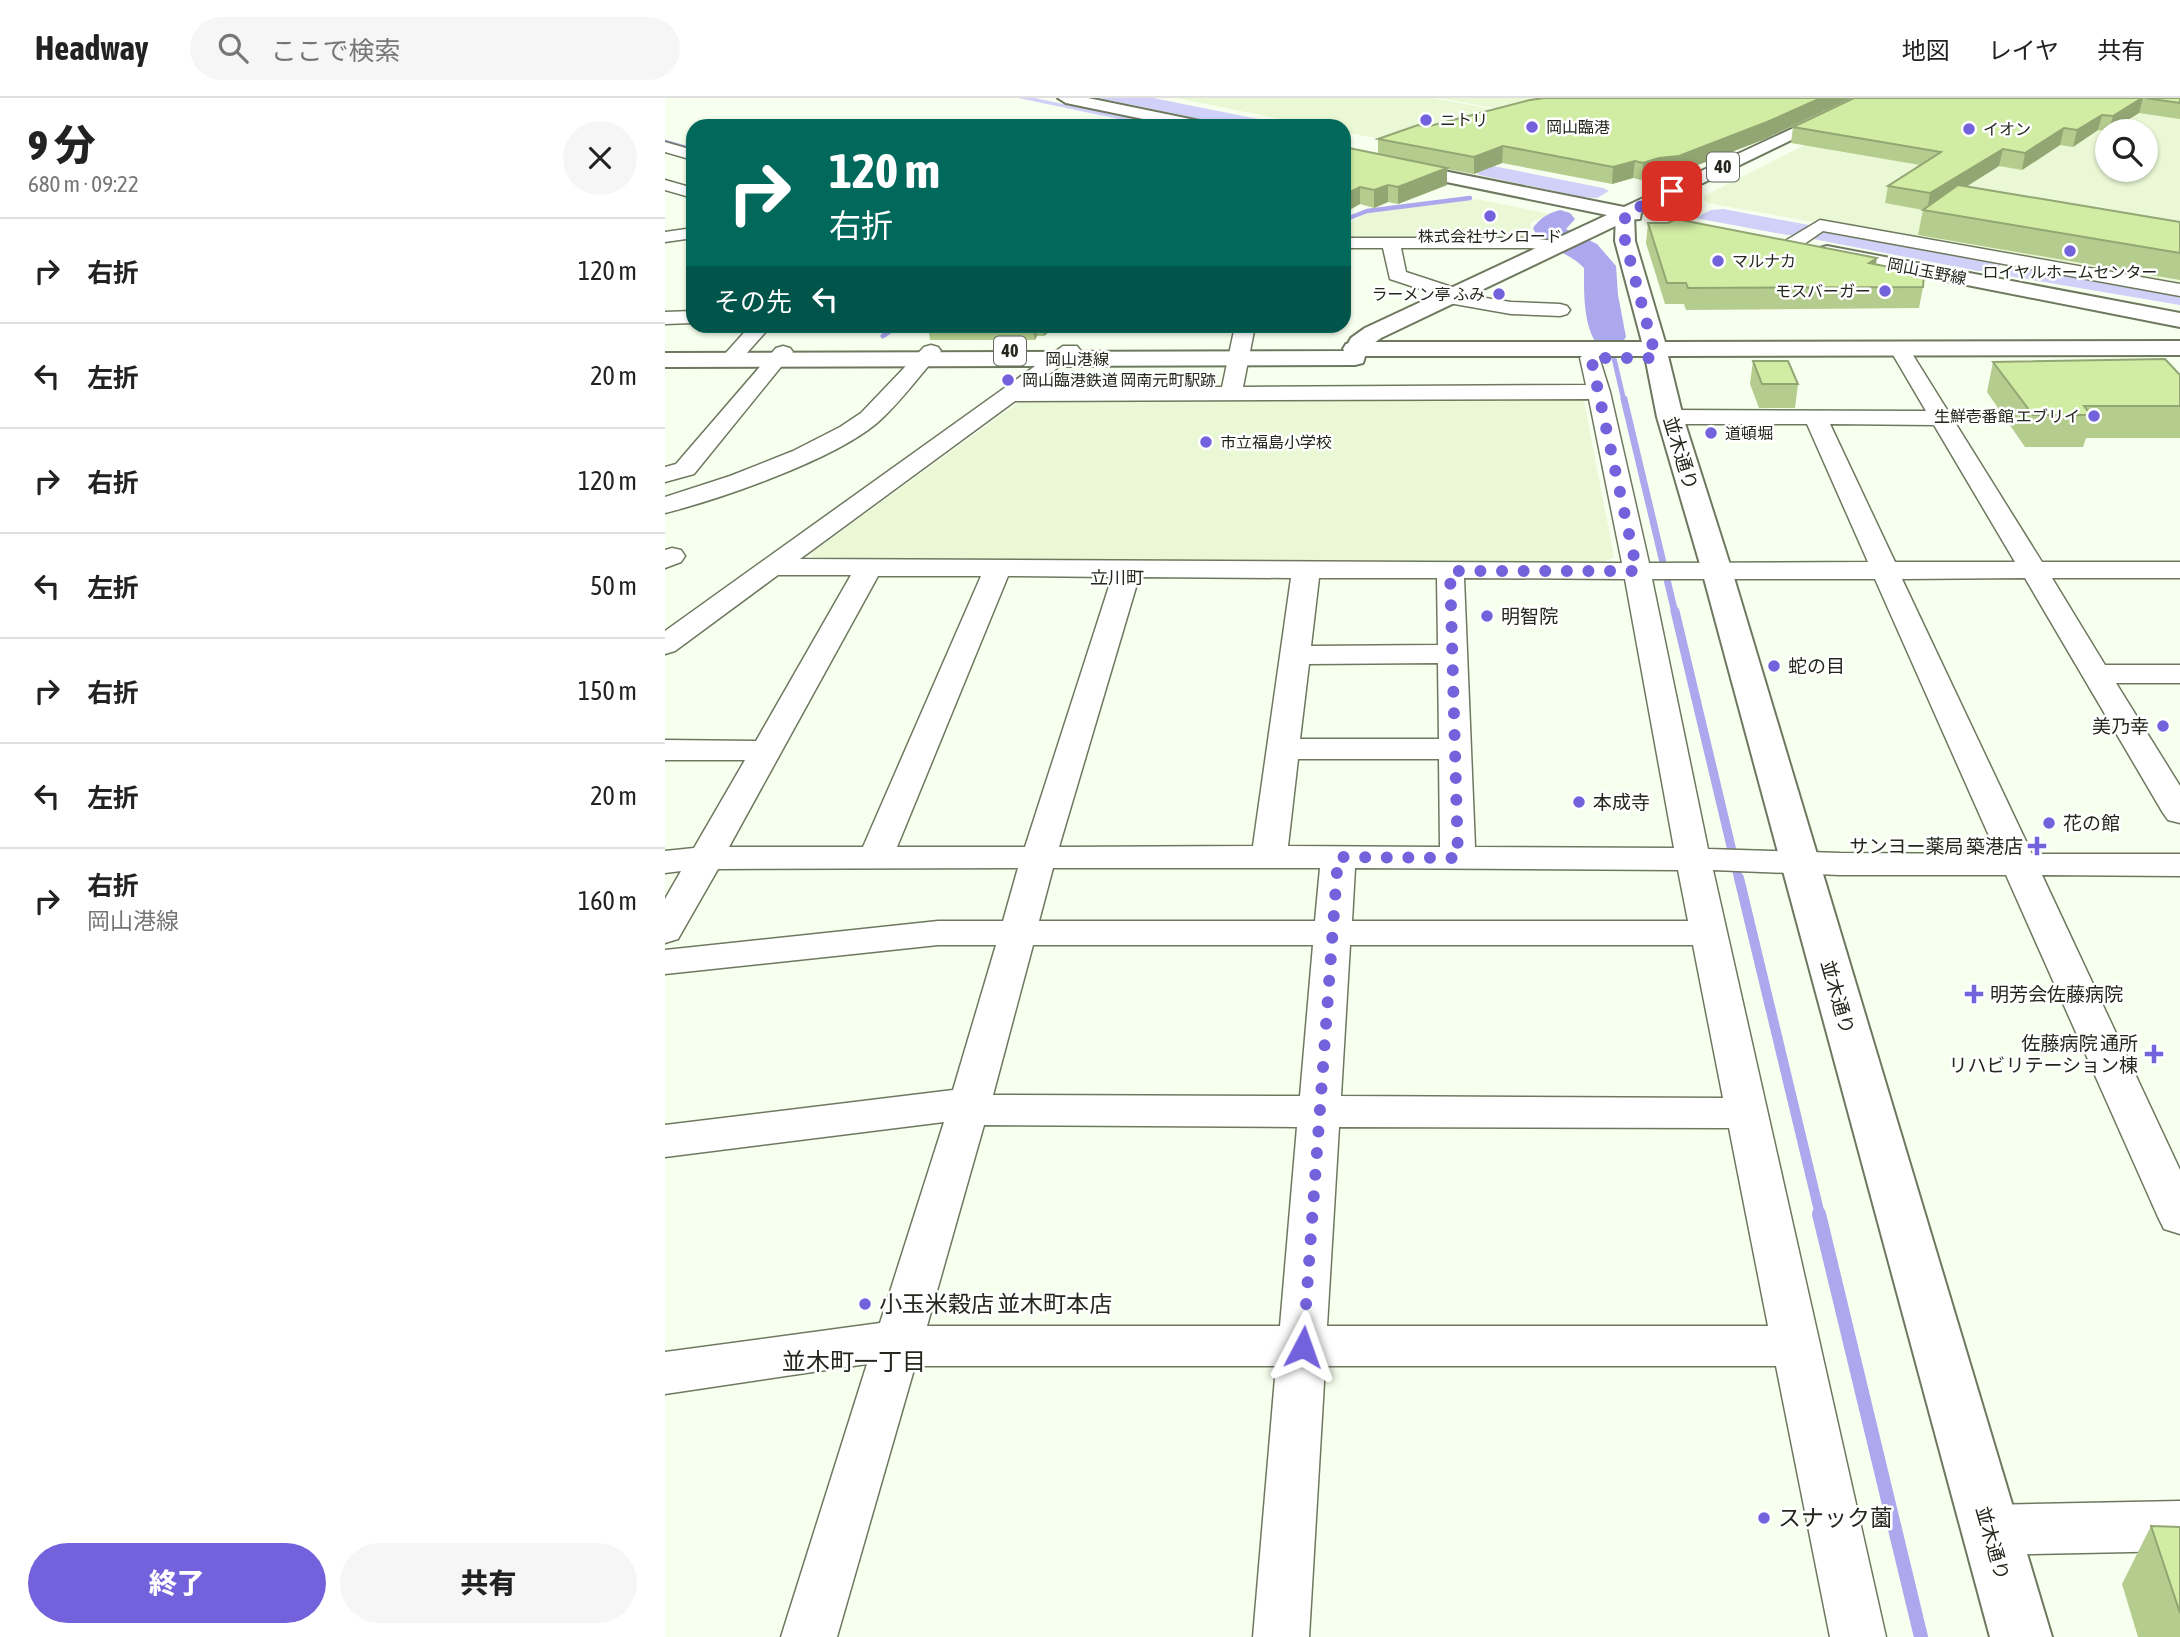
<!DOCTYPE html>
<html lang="ja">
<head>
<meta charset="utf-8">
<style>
	:root { --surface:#fff; --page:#f6f6f6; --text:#222; --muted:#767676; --line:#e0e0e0; --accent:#7362dc }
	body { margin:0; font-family:"Asap Condensed","Noto Sans JP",sans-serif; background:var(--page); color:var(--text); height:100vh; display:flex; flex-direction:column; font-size:26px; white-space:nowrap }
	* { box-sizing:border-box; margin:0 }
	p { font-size:23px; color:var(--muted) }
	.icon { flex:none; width:38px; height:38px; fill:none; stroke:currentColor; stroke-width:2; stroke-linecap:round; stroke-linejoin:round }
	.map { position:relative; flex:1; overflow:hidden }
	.drawer { display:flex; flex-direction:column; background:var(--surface); width:665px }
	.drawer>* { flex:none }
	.banner { position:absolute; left:21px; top:21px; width:665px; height:214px; border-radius:21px; box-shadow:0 2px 5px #0004; background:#00695c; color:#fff; overflow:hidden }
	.buttons { position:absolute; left:1430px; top:21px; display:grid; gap:14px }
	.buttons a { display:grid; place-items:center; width:63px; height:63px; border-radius:50%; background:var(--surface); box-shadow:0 2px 5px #0004; font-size:35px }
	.pin { position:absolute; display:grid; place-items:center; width:60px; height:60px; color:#fff; margin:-30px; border-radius:14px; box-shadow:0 4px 10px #0006 }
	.me { position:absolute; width:77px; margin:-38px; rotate:4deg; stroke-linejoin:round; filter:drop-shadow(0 0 5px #0008) }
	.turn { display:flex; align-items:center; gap:24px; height:147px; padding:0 28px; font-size:32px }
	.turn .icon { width:91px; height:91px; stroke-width:2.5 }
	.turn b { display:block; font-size:49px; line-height:60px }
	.then { display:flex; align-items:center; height:66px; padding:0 28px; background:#0003; gap:14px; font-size:26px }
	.round { display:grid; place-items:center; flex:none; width:74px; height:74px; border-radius:37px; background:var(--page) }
	.head { display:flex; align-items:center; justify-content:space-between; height:119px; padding:0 28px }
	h1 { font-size:42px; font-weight:800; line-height:52px }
	.cta { display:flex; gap:14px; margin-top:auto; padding:14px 28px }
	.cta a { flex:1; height:80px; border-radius:42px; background:var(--accent); color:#fff; font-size:28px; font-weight:800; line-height:80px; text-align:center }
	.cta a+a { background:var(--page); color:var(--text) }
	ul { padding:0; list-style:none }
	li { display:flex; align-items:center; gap:21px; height:105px; padding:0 28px; border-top:2px solid var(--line) }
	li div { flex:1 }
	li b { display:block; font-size:26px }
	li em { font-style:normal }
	header { display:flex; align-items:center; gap:42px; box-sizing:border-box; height:98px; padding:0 35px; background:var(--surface); border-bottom:2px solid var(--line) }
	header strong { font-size:33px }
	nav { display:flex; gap:38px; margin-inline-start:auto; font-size:24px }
	.search { width:490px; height:63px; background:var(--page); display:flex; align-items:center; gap:18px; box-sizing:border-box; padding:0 24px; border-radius:38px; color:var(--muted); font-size:26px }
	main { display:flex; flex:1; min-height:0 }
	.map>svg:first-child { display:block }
	.built { fill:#eaf8d5; fill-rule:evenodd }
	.green { fill:#d1d0f9 }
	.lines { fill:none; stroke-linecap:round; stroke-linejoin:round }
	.stream-far5 { stroke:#aba8ee; stroke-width:4.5 }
	.stream-far4 { stroke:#aba8ee; stroke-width:5 }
	.stream-far3 { stroke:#aba8ee; stroke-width:7 }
	.stream-far2 { stroke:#aba8ee; stroke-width:9 }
	.stream-far1 { stroke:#aba8ee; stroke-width:10 }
	.stream { stroke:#aba8ee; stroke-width:14 }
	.river { fill:#aba8ee; fill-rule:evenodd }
	.minor-casing { stroke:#6e785f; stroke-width:3 }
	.tertiary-casing { stroke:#6e785f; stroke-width:4 }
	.primary-casing { stroke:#6e785f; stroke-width:4 }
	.minor { fill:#fff; fill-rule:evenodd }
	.tertiary { fill:#fff; fill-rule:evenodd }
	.primary { fill:#fff; fill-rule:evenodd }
	.wall { fill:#b4cc8d }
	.shaded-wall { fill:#92a673 }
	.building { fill:#d1eda4; stroke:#92a673; stroke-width:2 }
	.route { stroke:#7362dc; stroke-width:12; stroke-dasharray:0 21.6 }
	.poi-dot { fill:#7362dc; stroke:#fff; stroke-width:2.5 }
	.labels { text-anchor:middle; stroke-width:5; stroke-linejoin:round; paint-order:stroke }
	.far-poi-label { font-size:16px; fill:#23271d; stroke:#fff; text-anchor:start }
	.far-street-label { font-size:16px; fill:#23271d; stroke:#fff }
	.shield { fill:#fff; stroke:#656861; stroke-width:2 }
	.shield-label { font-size:18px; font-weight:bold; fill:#23271d }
	.far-neighbourhood-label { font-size:18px; fill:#23271d; stroke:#fff }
	.street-label { font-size:19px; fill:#23271d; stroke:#fff }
	.poi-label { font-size:19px; fill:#23271d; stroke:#fff; text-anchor:start }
	.near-poi-label { font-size:23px; fill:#23271d; stroke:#fff; text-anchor:start }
	.near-neighbourhood-label { font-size:24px; fill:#23271d; stroke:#fff }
</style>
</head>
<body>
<header>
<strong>Headway</strong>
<div class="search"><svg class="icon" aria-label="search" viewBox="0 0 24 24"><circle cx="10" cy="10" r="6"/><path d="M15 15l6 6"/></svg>ここで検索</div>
<nav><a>地図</a><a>レイヤ</a><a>共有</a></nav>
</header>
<main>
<section class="drawer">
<div class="head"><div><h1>9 分</h1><p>680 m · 09:22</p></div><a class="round"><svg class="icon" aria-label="close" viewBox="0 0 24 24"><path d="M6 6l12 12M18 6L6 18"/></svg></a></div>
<ul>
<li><svg class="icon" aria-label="right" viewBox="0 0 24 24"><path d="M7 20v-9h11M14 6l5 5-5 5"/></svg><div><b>右折</b></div><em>120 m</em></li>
<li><svg class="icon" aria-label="left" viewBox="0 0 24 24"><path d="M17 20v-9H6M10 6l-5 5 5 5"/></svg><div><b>左折</b></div><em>20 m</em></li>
<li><svg class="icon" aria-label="right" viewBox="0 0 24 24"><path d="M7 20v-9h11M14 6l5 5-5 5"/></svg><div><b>右折</b></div><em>120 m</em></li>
<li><svg class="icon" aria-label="left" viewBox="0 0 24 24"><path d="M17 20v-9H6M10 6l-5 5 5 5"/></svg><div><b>左折</b></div><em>50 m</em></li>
<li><svg class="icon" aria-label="right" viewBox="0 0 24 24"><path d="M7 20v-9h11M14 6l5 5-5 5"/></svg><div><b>右折</b></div><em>150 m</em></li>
<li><svg class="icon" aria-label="left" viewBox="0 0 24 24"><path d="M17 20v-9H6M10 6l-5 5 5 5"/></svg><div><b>左折</b></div><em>20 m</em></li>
<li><svg class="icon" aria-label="right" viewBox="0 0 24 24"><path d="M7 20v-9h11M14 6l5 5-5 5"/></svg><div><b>右折</b><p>岡山港線</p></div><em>160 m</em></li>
</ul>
<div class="cta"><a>終了</a><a>共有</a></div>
</section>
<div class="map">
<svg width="1515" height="1539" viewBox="0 0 1515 1539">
	<rect width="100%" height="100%" fill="#f7ffee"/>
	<g class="built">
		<path d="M510 0H768L859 17 721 42 679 34V28H651Z"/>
		<path d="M775 0H914L861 16Z"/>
		<path d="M1232 0H1515V190L1042 105 1037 99ZM1456 29 1453 33H1480V72H1442V40L1439 41 1442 33H1450Z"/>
		<path d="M812 101 885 116 865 125 867 139H679V127L705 114Z"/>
		<path d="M918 298 949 459 936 465 150 463 145 456 360 300Z"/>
	</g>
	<g class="green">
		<path d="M353 0H370L503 28H487Z"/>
		<path d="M434 0H488L628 28H569Z"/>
		<path d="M818 66 938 90 944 93 932 100 918 99 814 77 807 71Z"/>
		<path d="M1058 111 1149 128 1130 137H1122L1030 120 1046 112Z"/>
		<path d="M1161 130 1340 163 1328 173H1313L1148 141V139Z"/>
		<path d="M1354 165 1515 194V207L1344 178 1342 175Z"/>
	</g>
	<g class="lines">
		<g class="stream-far5">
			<path d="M0 44 28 52"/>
			<path d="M679 122 702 113 805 100"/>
		</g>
		<g class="stream-far4">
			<path d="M218 238 232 228"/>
			<path d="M944 239 959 303"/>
		</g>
		<path class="stream-far3" d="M959 301 1010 515"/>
		<path class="stream-far2" d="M1010 513 1074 782"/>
		<path class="stream-far1" d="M1074 780 1155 1117"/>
		<path class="stream" d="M1154 1116 1256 1539"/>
		<path class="river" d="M895 112 905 115 910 121 901 131 932 146 951 168 953 197 961 239 956 246 944 249 932 246C918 227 919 193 919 170 905 154 876 150 868 130 875 120 883 115 895 112Z"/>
		<defs>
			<g id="minor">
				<path d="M0 44 28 52V62L0 54Z"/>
				<path d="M0 82 28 90V100L0 92Z"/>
				<path d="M1155 122 1515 186V198L1158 133 1132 151H1120L1117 147 1120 143Z"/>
				<path d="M28 130V140L0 144V134Z"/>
				<path d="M679 140H865L899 144 902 148 893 153 865 150H736L741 174 799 193 802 197 846 204 895 206 902 208 905 212 902 216 895 218 846 216 778 204 776 198 725 181 718 150H679Z"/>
				<path d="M28 213V225L0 226V214Z"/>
				<path d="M85 228H106L72 266H58L54 262 58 258Z"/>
				<path d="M570 228H590L578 289 921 287 915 260 919 256H933L945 294 984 465 1203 464 1142 326H1005L997 324 994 319 997 314 1005 312 1261 313 1224 250 1227 246H1241L1377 464H1515V480H1387L1440 567H1515V585H1451L1515 688V725L1503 722 1498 715 1360 480 1237 481 1367 756H1515V778L1377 777 1515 1072V1136L1499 1131 1493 1119 1341 777H1175L1048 772 1221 1539H1165L1111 1268H660L644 1539H588L611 1268H250L172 1539H116L202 1266 0 1296V1254L215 1225 279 1024 0 1059V1027L288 992 331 847H273L0 876V852L273 823H338L353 770 53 771 13 841 0 845V801L16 773 0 775V753L29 750 80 662H0V642L91 643 186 477H113L10 553 0 556V533L398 248H412L415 252 368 289H557ZM924 301 957 465 135 461 350 303ZM1165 326 1269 327 1350 464H1230ZM213 478H316L198 749H64ZM343 478 447 479 360 749H232ZM474 479 626 480 588 748 394 749ZM654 480H772L773 547 646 548ZM799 480 960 481 1009 750 810 749ZM987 481H1210L1332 756 1175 755 1043 751ZM773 565 774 641H635L644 566ZM633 661H774L775 749 623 748ZM388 770H655L650 823H374ZM690 770 1013 772 1023 823H687ZM368 847H648L635 998 328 997ZM685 847H1028L1058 1000 676 998ZM319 1027 632 1029 615 1228H262ZM674 1029 1064 1030 1103 1228H662Z"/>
				<path d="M266 247 273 249 276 253 273 257C253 279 234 306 212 325 168 362 56 401 0 415V399L65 378 128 353 175 329 196 315 259 249Z"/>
				<path d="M118 248 125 250 128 254 29 376 0 384V369L11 366 111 250Z"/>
				<path d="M7 450 16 452 20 458 16 464 0 470V452Z"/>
				<path d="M1515 1403V1453L1324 1457 1305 1449 1297 1432 1305 1415 1324 1407Z"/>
			</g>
			<path id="tertiary" d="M960 109 969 115 970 143 1000 244 1515 243V257L1003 258 1018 319 1067 473 1387 1539H1325L1037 473 992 319 980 258H689L681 256 678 251 681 246 689 244H977L950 143 951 115Z"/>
			<g id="primary">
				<path d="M393 0H423L535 23 543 28H512L401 5Z"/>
				<path d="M1193 0H1213L976 115 975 121 963 122 716 240 703 249 698 265 690 267 0 269V255L679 253 686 240 700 230 942 117 679 63V53L959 109Z"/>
				<path d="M1162 148 1515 215V229L1155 158 1152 154 1155 150Z"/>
			</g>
		</defs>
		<use href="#minor" class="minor-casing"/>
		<use href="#tertiary" class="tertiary-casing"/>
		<use href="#primary" class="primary-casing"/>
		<use href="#minor" class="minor"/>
		<use href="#tertiary" class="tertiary"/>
		<use href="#primary" class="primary"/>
	</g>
	<g class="wall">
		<path d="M1189 0H1515V21L1474 15 1446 33 1433 32 1408 49 1395 47 1357 72 1334 68 1301 89 1515 124V182L1253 137 1258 112 1220 105 1223 88 1255 67 1126 45 1128 29Z"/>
		<path d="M761 29 1100 41 1012 75 993 76 977 82 968 80 947 86 837 65 809 76 782 71V87L733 106 723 104 709 110 695 106 679 115V49L713 56V41Z"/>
		<path d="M983 125 1211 167 1258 189 1254 210 1021 212 1019 206H1000L981 145Z"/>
		<path d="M238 228H391L379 238H372L370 242H265L264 234H257L256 228Z"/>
		<path d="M1088 263 1133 286 1130 310H1094L1085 286Z"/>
		<path d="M1328 264 1515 277V340H1421L1418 349H1360L1322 294Z"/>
		<path d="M1486 1428 1515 1429V1539H1473L1457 1486Z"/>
	</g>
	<g class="shaded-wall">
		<path d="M1156 0H1187L1100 41 1012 75 993 76 977 82 978 65Z"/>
		<path d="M1478 0 1474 15 1444 33 1448 18Z"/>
		<path d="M1437 17 1433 32 1408 49 1412 32Z"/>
		<path d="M1399 30 1395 47 1357 72 1360 55Z"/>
		<path d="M838 48 837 65 809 76V59Z"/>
		<path d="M1338 51 1334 68 1262 113 1265 95Z"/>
		<path d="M970 63 968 80 947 86 948 69Z"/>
		<path d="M782 70V87L733 106V89Z"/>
		<path d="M723 87V104L709 110V92Z"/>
		<path d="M695 89V106L679 115V97Z"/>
		<path d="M1212 160 1208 181 1204 165Z"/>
		<path d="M367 228H371L372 238 370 242Z"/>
		<path d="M377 228H391L379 238Z"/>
	</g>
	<g class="building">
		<path d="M879 0H1156L1102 24 1014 58 994 60 978 65 970 63 948 69 838 48 809 59 713 41 753 27 761 29 865 2Z"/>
		<path d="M1189 0H1477L1448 18 1437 17 1412 32 1399 30 1360 55 1338 51 1265 95 1223 88 1276 54 1128 29Z"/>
		<path d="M1480 0H1515V5Z"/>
		<path d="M679 49 782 70 733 89 723 87 709 92 695 89 679 97Z"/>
		<path d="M1293 87 1515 124V155L1258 112Z"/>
		<path d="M1011 121 1212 160 1204 165 1259 176 1258 189 1023 190 1021 185H1002L983 125H1003Z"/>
		<path d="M1500 261 1515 277V308H1419L1426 317H1368L1328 264Z"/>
		<path d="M1088 263H1123L1133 286H1097Z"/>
		<path d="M1486 1428 1515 1429V1515Z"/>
	</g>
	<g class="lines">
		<path class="route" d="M638 1249 673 759 793 760 785 473H972L926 260H991L960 143V116L1007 93"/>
	</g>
	<g class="poi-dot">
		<circle cx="761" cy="22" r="7"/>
		<circle cx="867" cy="29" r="7"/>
		<circle cx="1304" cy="31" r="7"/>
		<circle cx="825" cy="118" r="7"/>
		<circle cx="1405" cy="153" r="7"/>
		<circle cx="1053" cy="163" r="7"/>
		<circle cx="1220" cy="193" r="7"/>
		<circle cx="834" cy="196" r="7"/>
		<circle cx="343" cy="282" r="7"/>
		<circle cx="1429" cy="318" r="7"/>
		<circle cx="1046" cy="335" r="7"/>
		<circle cx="541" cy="344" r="7"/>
		<circle cx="822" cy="518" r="7"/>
		<circle cx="1109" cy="568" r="7"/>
		<circle cx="1498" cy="628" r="7"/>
		<circle cx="914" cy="704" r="7"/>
		<circle cx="1384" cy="725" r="7"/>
		<path d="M1368.5 737.5h7v7h7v7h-7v7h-7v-7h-7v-7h7z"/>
		<path d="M1305.5 885.5h7v7h7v7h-7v7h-7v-7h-7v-7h7z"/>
		<path d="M1485.5 945.5h7v7h7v7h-7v7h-7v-7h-7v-7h7z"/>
		<circle cx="200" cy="1206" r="7"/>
		<circle cx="1099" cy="1420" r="7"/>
	</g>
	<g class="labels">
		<g class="far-poi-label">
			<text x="775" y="28">ニトリ</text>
			<text x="881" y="35">岡山臨港</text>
			<text x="1318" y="37">イオン</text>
			<text x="825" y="144" text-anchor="middle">株式会社サンロード</text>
			<text x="1067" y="169">マルナカ</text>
			<text x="1405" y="180" text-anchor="middle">ロイヤルホームセンター</text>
			<text x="1206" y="199" text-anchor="end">モスバーガー</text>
			<text x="820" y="202" text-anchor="end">ラーメン亭 ふみ</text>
			<text x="357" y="288">岡山臨港鉄道 岡南元町駅跡</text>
			<text x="1415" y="324" text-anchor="end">生鮮壱番館 エブリイ</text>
			<text x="1060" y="341">道頓堀</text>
			<text x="555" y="350">市立福島小学校</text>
		</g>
		<g class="far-street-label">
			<text transform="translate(1262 173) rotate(11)" y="6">岡山玉野線</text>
			<text x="412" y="267">岡山港線</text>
		</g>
		<g class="shield">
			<rect x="1042" y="54.5" width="32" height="29" rx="5"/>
			<rect x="329" y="238.5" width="32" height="29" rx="5"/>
		</g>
		<g class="shield-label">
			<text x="1058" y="75">40</text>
			<text x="345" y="259">40</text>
		</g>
		<g class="far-neighbourhood-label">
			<text x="452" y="486">立川町</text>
		</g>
		<g class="street-label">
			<text transform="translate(1016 355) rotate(73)" y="7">並木通り</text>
			<text transform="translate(1173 899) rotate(74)" y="7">並木通り</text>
			<text transform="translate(1328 1445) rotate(74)" y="7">並木通り</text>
		</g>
		<g class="poi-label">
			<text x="836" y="525">明智院</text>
			<text x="1123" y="575">蛇の目</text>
			<text x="1484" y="635" text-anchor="end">美乃幸</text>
			<text x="928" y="711">本成寺</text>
			<text x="1398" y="732">花の館</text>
			<text x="1358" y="755" text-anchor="end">サンヨー薬局 築港店</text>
			<text x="1325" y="903">明芳会佐藤病院</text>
			<text x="1473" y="952" text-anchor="end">佐藤病院 通所<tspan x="1473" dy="22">リハビリテーション棟</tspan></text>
		</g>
		<g class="near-poi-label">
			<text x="214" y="1214">小玉米穀店 並木町本店</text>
			<text x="1113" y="1428">スナック薗</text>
		</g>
		<g class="near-neighbourhood-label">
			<text x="189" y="1272">並木町一丁目</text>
		</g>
	</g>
</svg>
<div class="buttons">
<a><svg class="icon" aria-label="search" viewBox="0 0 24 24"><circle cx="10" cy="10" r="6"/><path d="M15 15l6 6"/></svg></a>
</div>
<div class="pin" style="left:1007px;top:93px;background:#d93025"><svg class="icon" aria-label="arrive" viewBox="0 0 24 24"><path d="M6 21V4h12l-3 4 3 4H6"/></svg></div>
<svg class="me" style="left:638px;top:1249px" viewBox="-20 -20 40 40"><path d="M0-17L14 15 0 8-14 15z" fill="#7362dc" stroke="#fff" stroke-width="4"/></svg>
<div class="banner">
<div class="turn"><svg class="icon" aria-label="right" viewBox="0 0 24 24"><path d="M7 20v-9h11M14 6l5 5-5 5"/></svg><div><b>120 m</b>右折</div></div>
<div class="then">その先<svg class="icon" aria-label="left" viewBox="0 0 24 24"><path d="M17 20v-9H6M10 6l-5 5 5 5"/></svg></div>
</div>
</div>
</main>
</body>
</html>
